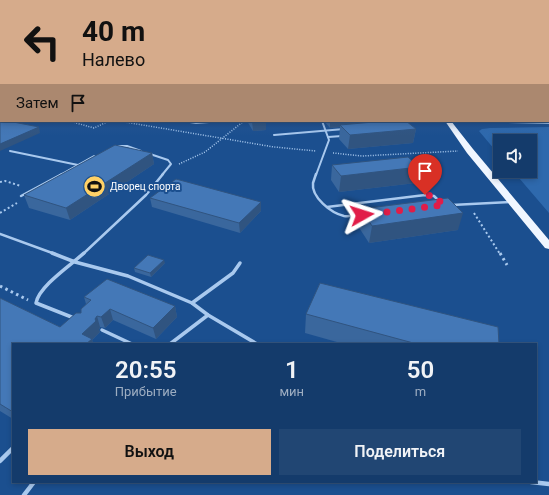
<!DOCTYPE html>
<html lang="ru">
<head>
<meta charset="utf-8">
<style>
	:root { --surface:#143b6b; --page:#214673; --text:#f1f3f6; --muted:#9dadc1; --line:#33557e; --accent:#d6ab8b }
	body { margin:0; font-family:Roboto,sans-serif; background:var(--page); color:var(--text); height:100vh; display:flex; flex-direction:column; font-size:15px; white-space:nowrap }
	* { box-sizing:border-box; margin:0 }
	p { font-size:13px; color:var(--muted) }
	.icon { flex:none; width:22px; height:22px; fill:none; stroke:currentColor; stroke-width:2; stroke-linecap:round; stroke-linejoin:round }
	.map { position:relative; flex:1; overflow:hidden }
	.side { position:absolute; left:12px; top:343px; width:525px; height:140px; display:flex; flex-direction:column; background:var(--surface); border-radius:0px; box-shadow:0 2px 6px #0003,0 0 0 1px var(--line) }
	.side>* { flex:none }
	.hud { position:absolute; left:0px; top:0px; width:549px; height:122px; box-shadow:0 2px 6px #0003,0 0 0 1px var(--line); background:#d6ab8b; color:#111; overflow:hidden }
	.tools { position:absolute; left:493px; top:134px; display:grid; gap:8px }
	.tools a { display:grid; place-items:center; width:44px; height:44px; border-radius:0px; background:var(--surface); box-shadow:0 2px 6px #0003,0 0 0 1px var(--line); font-size:20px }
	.pin { position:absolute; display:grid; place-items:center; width:34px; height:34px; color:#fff; margin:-41px -17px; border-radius:50% 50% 50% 0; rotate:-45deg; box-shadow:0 0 4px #0007 }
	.pin .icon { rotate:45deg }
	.me { position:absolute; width:44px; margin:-22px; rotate:84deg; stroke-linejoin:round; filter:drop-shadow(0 0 3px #0008) }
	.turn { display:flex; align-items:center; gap:14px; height:84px; padding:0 16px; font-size:18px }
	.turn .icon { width:52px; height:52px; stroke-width:2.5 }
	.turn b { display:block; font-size:28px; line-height:34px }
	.then { display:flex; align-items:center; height:38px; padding:0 16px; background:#0003; gap:8px; font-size:15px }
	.eta { display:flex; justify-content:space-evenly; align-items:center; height:68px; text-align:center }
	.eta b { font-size:24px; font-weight:600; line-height:28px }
	.action { display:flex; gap:8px; margin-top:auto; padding:8px 16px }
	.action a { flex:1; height:46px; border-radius:0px; background:var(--accent); color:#111; font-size:16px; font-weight:600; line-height:46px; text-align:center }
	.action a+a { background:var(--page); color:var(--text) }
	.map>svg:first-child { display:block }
	.green { fill:#2e69ad }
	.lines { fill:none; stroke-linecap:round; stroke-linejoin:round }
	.path-far2 { stroke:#a9c9ee; stroke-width:1.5; stroke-dasharray:1 1.5; stroke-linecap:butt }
	.path-far1 { stroke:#a9c9ee; stroke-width:2; stroke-dasharray:2 2.5; stroke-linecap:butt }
	.path { stroke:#a9c9ee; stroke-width:3; stroke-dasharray:2.5 3.5; stroke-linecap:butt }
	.service-far3 { stroke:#a9c9ee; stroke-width:2 }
	.service-far2 { stroke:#a9c9ee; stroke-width:2.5 }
	.service-far1 { stroke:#a9c9ee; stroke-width:3.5 }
	.service { stroke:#a9c9ee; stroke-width:4.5 }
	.minor { stroke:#a9c9ee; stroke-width:2.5 }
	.primary { fill:#f0f6ff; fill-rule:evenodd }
	.wall { fill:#3a679d }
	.shaded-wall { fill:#305480 }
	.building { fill:#4478b7; stroke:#305480 }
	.route { stroke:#e11d48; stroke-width:7; stroke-dasharray:0 12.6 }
	.labels { text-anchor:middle; stroke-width:4; stroke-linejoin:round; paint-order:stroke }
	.poi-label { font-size:10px; fill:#fff; stroke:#1b4f8f; text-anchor:start }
</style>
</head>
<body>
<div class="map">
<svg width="549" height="495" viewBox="0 0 549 495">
	<rect width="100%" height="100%" fill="#1b4f8f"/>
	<path class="green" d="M549 127V213L513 171H530V141H500V156L479 131 482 129 490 128Z"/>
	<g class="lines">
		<g class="path-far2">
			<path d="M69 121 94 128 109 121"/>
			<path d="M119 121 274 147 316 151"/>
			<path d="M333 153 362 156 458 151"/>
			<path d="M179 164 205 152 244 121"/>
		</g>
		<g class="path-far1">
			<path d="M0 182 5 181 21 186"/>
			<path d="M0 213 17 203"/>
			<path d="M474 213 500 254"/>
		</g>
		<g class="path">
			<path d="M500 253 507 265"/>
			<path d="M0 286 28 300"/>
		</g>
		<g class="service-far3">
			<path d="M184 121 196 123 222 121"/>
			<path d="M468 121 549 123"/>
			<path d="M274 135 344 129"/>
			<path d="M328 137 342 136"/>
			<path d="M118 146H127L141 151"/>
			<path d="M10 151 78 165"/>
			<path d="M150 154 168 160 171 164 162 175"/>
			<path d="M60 175 94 156"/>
			<path d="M316 175 329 140 322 121"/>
		</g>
		<g class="service-far2">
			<path d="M316 174C315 177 314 180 313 183 311 197 331 213 344 216 350 217 357 215 363 214"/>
			<path d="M21 196 62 174"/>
			<path d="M452 205 511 202"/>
			<path d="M327 207 425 195 434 196 440 202"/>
			<path d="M0 234 55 254"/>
			<path d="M83 254 146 195 163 174"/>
		</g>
		<g class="service-far1">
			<path d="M52 253 75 262 128 276 192 303 208 315 257 344"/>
			<path d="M192 303 233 273 240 263"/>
			<path d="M74 318 36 303C39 286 71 265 84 253"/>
			<path d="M102 330 132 344"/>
			<path d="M170 344 208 315"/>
		</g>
		<g class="service">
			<path d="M0 461 13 448"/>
			<path d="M531 482 549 484"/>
			<path d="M24 495 34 482"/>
		</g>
		<path class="minor" d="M449 123 456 121"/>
		<path class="primary" d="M445 121H451L473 149 549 240V249L545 248 467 153Z"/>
	</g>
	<g class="wall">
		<path d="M247 121H266V130L253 131Z"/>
		<path d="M324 121H406L416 129 413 143 348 149 339 139 340 127 330 128Z"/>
		<path d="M152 153 154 164 70 220 29 208 24 195Z"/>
		<path d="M332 165 419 167 416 183 339 192 331 180Z"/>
		<path d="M150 198 261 211 240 233 152 207Z"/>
		<path d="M361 209 458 230 369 243 358 226Z"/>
		<path d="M165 263 151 277 135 272 134 268Z"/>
		<path d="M84 297 175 306 177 317 156 339 113 320 105 328 100 327 99 330 100 332 92 340 94 344H13V419L0 411V298L60 327 81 313 86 304Z"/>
		<path d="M306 314 499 344H344L305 333Z"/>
	</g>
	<g class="shaded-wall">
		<path d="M252 121H266V130L253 131Z"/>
		<path d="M330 121H388L340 125V127L330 128Z"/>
		<path d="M39 127 40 133 0 151V144Z"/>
		<path d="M416 129 413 143 348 149 350 135Z"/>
		<path d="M152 153 154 164 70 220 66 208Z"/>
		<path d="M419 167 416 183 339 192 341 176Z"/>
		<path d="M261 202V211L240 233 239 223Z"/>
		<path d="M463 213 458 230 369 243 372 226Z"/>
		<path d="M164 260 165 263 151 277 150 273Z"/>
		<path d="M175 306 177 317 156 339 153 328Z"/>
		<path d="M110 309 113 320 105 328 101 317Z"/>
		<path d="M97 316 100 327 99 330 100 332 92 340 94 344H86L82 334Z"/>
	</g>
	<g class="building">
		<rect x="548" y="67" width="1" height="7"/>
		<path d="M0 119 1 120V121H8L39 127 0 144Z"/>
		<path d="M385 121H406L416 129 350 135 340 125Z"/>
		<path d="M115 145 152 153 66 208 24 195Z"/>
		<path d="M408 157 419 167 341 176 332 165Z"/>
		<path d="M176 179 261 202 239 223 150 198Z"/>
		<path d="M448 198 463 213 372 226 361 209Z"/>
		<path d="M148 255 164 260 150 273 134 268Z"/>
		<path d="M107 279 175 306 153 328 110 309 101 317 97 316 95 319 96 321 82 334 92 339 86 344H13V412L0 404V298L60 327 76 313H81V309L91 300 84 297Z"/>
		<path d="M320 283 498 327 499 344H417L306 314Z"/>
	</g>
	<linearGradient id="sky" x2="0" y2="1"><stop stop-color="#0f2b4f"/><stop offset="0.49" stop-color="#39639b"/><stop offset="1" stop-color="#39639b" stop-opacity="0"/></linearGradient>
	<rect width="549" height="136" fill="url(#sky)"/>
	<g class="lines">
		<path class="route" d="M362 215 444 205 434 196 425 195"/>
	</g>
	<defs>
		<symbol id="stadium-disc" viewBox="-11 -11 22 22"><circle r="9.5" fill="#ffd166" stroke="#1b4f8f"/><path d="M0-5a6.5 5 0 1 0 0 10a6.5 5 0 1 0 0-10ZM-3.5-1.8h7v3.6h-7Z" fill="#111"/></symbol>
	</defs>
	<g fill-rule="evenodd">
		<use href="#stadium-disc" x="82" y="174" width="25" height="25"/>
	</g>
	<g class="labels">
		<g class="poi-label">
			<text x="110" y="190">Дворец спорта</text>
		</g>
	</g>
</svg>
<div class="tools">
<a><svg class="icon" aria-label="sound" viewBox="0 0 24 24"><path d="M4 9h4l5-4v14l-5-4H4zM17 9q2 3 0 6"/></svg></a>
</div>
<div class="pin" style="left:425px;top:195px;background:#d93025"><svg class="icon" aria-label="arrive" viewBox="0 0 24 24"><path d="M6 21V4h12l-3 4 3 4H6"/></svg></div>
<svg class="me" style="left:362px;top:215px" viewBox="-20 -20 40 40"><path d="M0-17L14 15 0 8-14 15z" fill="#e11d48" stroke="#fff" stroke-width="4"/></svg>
<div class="hud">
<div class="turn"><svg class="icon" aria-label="left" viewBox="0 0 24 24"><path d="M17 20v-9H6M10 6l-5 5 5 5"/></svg><div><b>40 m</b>Налево</div></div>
<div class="then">Затем<svg class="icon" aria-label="arrive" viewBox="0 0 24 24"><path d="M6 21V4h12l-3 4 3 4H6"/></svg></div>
</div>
<section class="side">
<div class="eta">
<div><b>20:55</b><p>Прибытие</p></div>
<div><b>1</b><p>мин</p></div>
<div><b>50</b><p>m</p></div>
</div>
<div class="action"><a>Выход</a><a>Поделиться</a></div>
</section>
</div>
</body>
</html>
